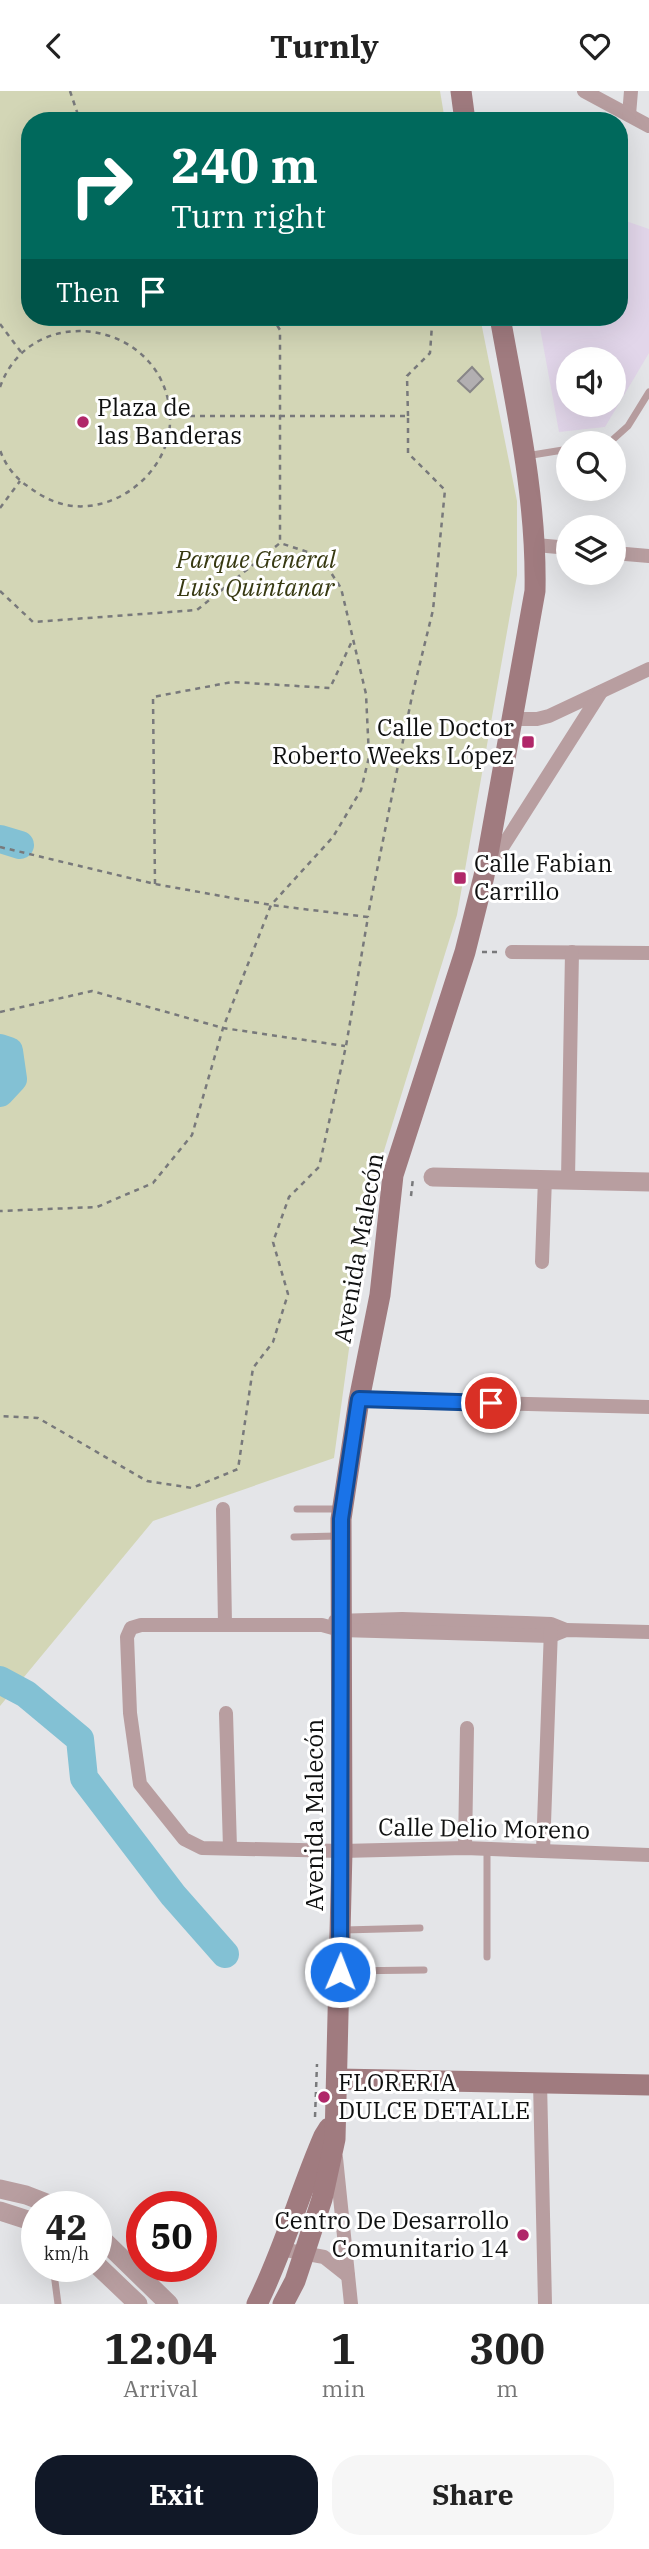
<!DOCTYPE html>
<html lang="en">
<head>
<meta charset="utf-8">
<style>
	:root { --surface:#fff; --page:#f6f6f6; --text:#222; --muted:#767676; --accent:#111827 }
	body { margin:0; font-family:"IBM Plex Serif",serif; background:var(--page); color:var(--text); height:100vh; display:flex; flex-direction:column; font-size:26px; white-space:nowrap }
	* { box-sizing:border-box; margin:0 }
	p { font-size:23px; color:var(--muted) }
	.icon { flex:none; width:38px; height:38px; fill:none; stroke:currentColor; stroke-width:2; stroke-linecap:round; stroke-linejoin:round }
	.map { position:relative; height:2213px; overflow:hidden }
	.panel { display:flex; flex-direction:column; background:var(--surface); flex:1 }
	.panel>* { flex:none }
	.hud { position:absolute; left:21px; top:21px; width:607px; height:214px; border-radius:28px; box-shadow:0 7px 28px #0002; background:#00695c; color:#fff; overflow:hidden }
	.buttons { position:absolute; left:556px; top:256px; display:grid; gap:14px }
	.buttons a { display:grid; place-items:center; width:70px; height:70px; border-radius:50%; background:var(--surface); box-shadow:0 7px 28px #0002; font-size:35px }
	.speed { position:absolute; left:21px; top:2100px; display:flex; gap:14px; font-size:35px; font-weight:700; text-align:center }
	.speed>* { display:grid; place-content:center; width:91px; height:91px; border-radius:50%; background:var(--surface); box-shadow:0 7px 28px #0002; line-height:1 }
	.speed small { font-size:18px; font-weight:400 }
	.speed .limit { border:10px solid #d22; background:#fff; color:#111 }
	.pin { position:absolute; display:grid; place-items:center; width:60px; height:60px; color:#fff; margin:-30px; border:4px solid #fff; border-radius:50%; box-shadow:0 2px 7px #0007 }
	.me { position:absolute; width:77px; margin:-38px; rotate:1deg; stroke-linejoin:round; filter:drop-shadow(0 0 5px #0008) }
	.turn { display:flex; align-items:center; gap:24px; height:147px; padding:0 35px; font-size:32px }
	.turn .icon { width:91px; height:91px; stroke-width:2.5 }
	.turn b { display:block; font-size:49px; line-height:60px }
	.then { display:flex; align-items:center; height:66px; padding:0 35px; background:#0003; gap:14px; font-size:26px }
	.eta { display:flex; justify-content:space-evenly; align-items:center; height:119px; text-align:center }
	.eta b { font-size:42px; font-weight:700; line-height:49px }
	.cta { display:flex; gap:14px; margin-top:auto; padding:14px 35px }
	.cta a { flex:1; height:80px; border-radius:28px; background:var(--accent); color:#fff; font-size:28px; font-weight:700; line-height:80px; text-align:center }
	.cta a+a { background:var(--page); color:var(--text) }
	header { display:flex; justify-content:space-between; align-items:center; height:91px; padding:0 35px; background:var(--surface); font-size:32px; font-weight:700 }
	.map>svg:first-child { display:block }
	.education { fill:#e2d6ea; fill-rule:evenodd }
	.green { fill:#d3d6b6 }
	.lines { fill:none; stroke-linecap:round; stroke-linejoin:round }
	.river { stroke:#83c1d4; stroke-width:28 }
	.building { fill:#b2afb1; stroke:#888687; stroke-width:2 }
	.path { stroke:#78797b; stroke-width:2.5; stroke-dasharray:5 5; stroke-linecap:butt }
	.service { stroke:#b89ea0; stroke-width:7 }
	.minor { stroke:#b89ea0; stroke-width:14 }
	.tertiary { stroke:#b89ea0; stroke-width:19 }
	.secondary { stroke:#a07b7f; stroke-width:21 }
	.route-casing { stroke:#114b97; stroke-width:18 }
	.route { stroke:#1a73e8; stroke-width:12 }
	.poi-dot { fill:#b02769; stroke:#fff; stroke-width:2.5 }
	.labels { text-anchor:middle; stroke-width:6; stroke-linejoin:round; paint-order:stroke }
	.poi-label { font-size:24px; fill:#0f1010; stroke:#fff; text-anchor:start }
	.park-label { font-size:24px; font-style:italic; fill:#373911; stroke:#fff }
	.street-label { font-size:24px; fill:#0f1010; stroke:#fff }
</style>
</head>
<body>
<header><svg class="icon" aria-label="back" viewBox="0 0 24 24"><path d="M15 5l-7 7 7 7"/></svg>Turnly<svg class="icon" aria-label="heart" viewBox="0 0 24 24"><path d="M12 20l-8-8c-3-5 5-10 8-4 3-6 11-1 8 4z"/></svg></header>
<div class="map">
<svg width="649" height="2213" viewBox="0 0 649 2213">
	<rect width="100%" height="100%" fill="#e4e5e8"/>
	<path class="education" d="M620 128 649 138V262L605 336 559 341 538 226H620ZM569 268H614V313H569Z"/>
	<path class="green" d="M0 0H440L445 30H30V226H480L517 410V484L457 824 370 1105 334 1367 153 1430 0 1615Z"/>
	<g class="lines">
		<g class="river">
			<path d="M0 748 20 754"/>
			<path d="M0 957 9 960 13 988 0 1002"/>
			<path d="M0 1589 26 1603 80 1648 84 1687 173 1804 225 1863"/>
		</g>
	</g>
	<path class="building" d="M472 276 483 288 470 301 458 290Z"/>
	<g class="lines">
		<g class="path">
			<path d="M70 0 80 30"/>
			<path d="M272 226 280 239V452"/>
			<path d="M0 233 21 261"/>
			<path d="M0 296C32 207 165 230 170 324 173 375 123 420 73 415 56 413 42 406 29 396 16 388 5 374 0 359"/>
			<path d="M170 325H408V362L445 399 433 519 412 605 368 824"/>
			<path d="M408 325 407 285 430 262 432 234"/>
			<path d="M0 417 20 390"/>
			<path d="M0 500 33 531 197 519 280 452 320 465 341 497 366 603 369 666 361 699 333 746 271 814 223 937 192 1044 153 1092 97 1116 0 1120"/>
			<path d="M0 756 155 793 271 814 368 826 346 955 319 1076 289 1106 273 1151 288 1203 273 1251 253 1277 238 1378 192 1397 147 1390 38 1327 0 1325"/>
			<path d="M155 793 153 606 232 591 330 597 353 548"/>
			<path d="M482 861H497"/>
			<path d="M0 921 92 900 223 937 345 955"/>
			<path d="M411 1105 413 1087"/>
			<path d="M315 2026 317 1973"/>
		</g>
		<g class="service">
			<path d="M609 352 628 335 649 301"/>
			<path d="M526 365 569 358"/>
			<path d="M297 1418H339"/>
			<path d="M294 1446 337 1445"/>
			<path d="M487 1758V1866"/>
			<path d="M344 1839 420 1837"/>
			<path d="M341 1880 424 1879"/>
			<path d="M53 2175 58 2213"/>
		</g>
		<g class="minor">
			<path d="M584 0 649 35"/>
			<path d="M629 24 631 0"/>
			<path d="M536 454 569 457"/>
			<path d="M614 462 649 465"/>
			<path d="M512 628H537L549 625 649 578"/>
			<path d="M489 777 601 601"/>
			<path d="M512 861 649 862"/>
			<path d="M568 1088 572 861"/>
			<path d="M542 1171 545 1087"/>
			<path d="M359 1309 649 1316"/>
			<path d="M223 1418 225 1533"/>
			<path d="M335 1530 402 1528 526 1532 551 1533 566 1539"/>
			<path d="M649 1541 566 1539 551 1545 340 1539 322 1534H141L131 1537 127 1546 130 1622 140 1693 184 1748 202 1757 342 1760 465 1757 649 1764"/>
			<path d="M226 1622 230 1757"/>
			<path d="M465 1757 467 1637"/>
			<path d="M543 1760 551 1538"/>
			<path d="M540 1991 545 2213"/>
			<path d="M336 2067 351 2213"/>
			<path d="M281 2158 324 2166 348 2185"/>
		</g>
		<g class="tertiary">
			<path d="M433 1086 649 1091"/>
			<path d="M0 2098 26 2104 57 2116"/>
			<path d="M0 2120 37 2132"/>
			<path d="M96 2142 169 2213"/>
			<path d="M96 2173 138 2213"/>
		</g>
		<g class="secondary">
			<path d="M461 0 465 30"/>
			<path d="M338 1988 649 1994"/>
			<path d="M257 2213C284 2159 300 2100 324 2045L329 2037"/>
			<path d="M283 2213 295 2190 307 2154 322 2108 335 2048 342 1760 341 1428 359 1309 380 1204 393 1084 465 861 484 785 535 500C537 407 516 316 500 226"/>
		</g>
	</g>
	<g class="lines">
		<defs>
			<path id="route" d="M340 1881 341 1428 359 1308 491 1312"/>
		</defs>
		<use href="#route" class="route-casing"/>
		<use href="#route" class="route"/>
	</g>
	<g class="poi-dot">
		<circle cx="83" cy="331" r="7"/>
		<rect x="521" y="644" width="14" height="14" rx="3.5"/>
		<rect x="453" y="780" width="14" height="14" rx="3.5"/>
		<circle cx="324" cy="2006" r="7"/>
		<circle cx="523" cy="2144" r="7"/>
	</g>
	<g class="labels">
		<g class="poi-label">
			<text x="97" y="325">Plaza de<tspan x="97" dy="28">las Banderas</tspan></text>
			<text x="514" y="645" text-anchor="end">Calle Doctor<tspan x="514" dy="28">Roberto Weeks López</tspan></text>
			<text x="474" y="781">Calle Fabian<tspan x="474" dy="28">Carrillo</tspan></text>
			<text x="338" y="2000">FLORERIA<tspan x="338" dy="28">DULCE DETALLE</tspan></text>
			<text x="509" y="2138" text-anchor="end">Centro De Desarrollo<tspan x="509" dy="28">Comunitario 14</tspan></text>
		</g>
		<g class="park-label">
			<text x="256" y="477">Parque General<tspan x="256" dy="28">Luis Quintanar</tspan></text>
		</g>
		<g class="street-label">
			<text transform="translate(359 1157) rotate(-80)" y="8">Avenida Malecón</text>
			<text transform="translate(315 1724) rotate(-90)" y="8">Avenida Malecón</text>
			<text transform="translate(484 1738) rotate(1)" y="8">Calle Delio Moreno</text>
		</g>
	</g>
</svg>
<div class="buttons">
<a><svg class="icon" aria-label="sound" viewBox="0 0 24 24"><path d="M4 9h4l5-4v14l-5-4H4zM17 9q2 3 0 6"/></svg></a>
<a><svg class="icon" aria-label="search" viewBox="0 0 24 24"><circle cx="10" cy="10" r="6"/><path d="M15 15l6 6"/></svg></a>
<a><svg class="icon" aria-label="layers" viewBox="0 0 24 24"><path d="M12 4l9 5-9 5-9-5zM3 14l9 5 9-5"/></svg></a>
</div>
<div class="speed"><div>42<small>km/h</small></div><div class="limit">50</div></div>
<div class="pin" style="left:491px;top:1312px;background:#d93025"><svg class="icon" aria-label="arrive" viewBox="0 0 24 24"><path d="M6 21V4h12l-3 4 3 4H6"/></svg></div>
<svg class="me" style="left:340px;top:1881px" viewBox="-20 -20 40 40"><circle r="17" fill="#1a73e8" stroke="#fff" stroke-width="3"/><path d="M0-11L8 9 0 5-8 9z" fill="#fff"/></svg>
<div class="hud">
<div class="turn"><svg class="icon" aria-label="right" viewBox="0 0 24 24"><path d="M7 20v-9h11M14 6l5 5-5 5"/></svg><div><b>240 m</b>Turn right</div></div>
<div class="then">Then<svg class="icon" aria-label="arrive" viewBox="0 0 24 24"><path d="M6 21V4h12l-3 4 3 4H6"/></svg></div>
</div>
</div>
<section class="panel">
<div class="eta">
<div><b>12:04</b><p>Arrival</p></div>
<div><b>1</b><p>min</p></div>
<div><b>300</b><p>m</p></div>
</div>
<div class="cta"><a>Exit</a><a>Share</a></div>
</section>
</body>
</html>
